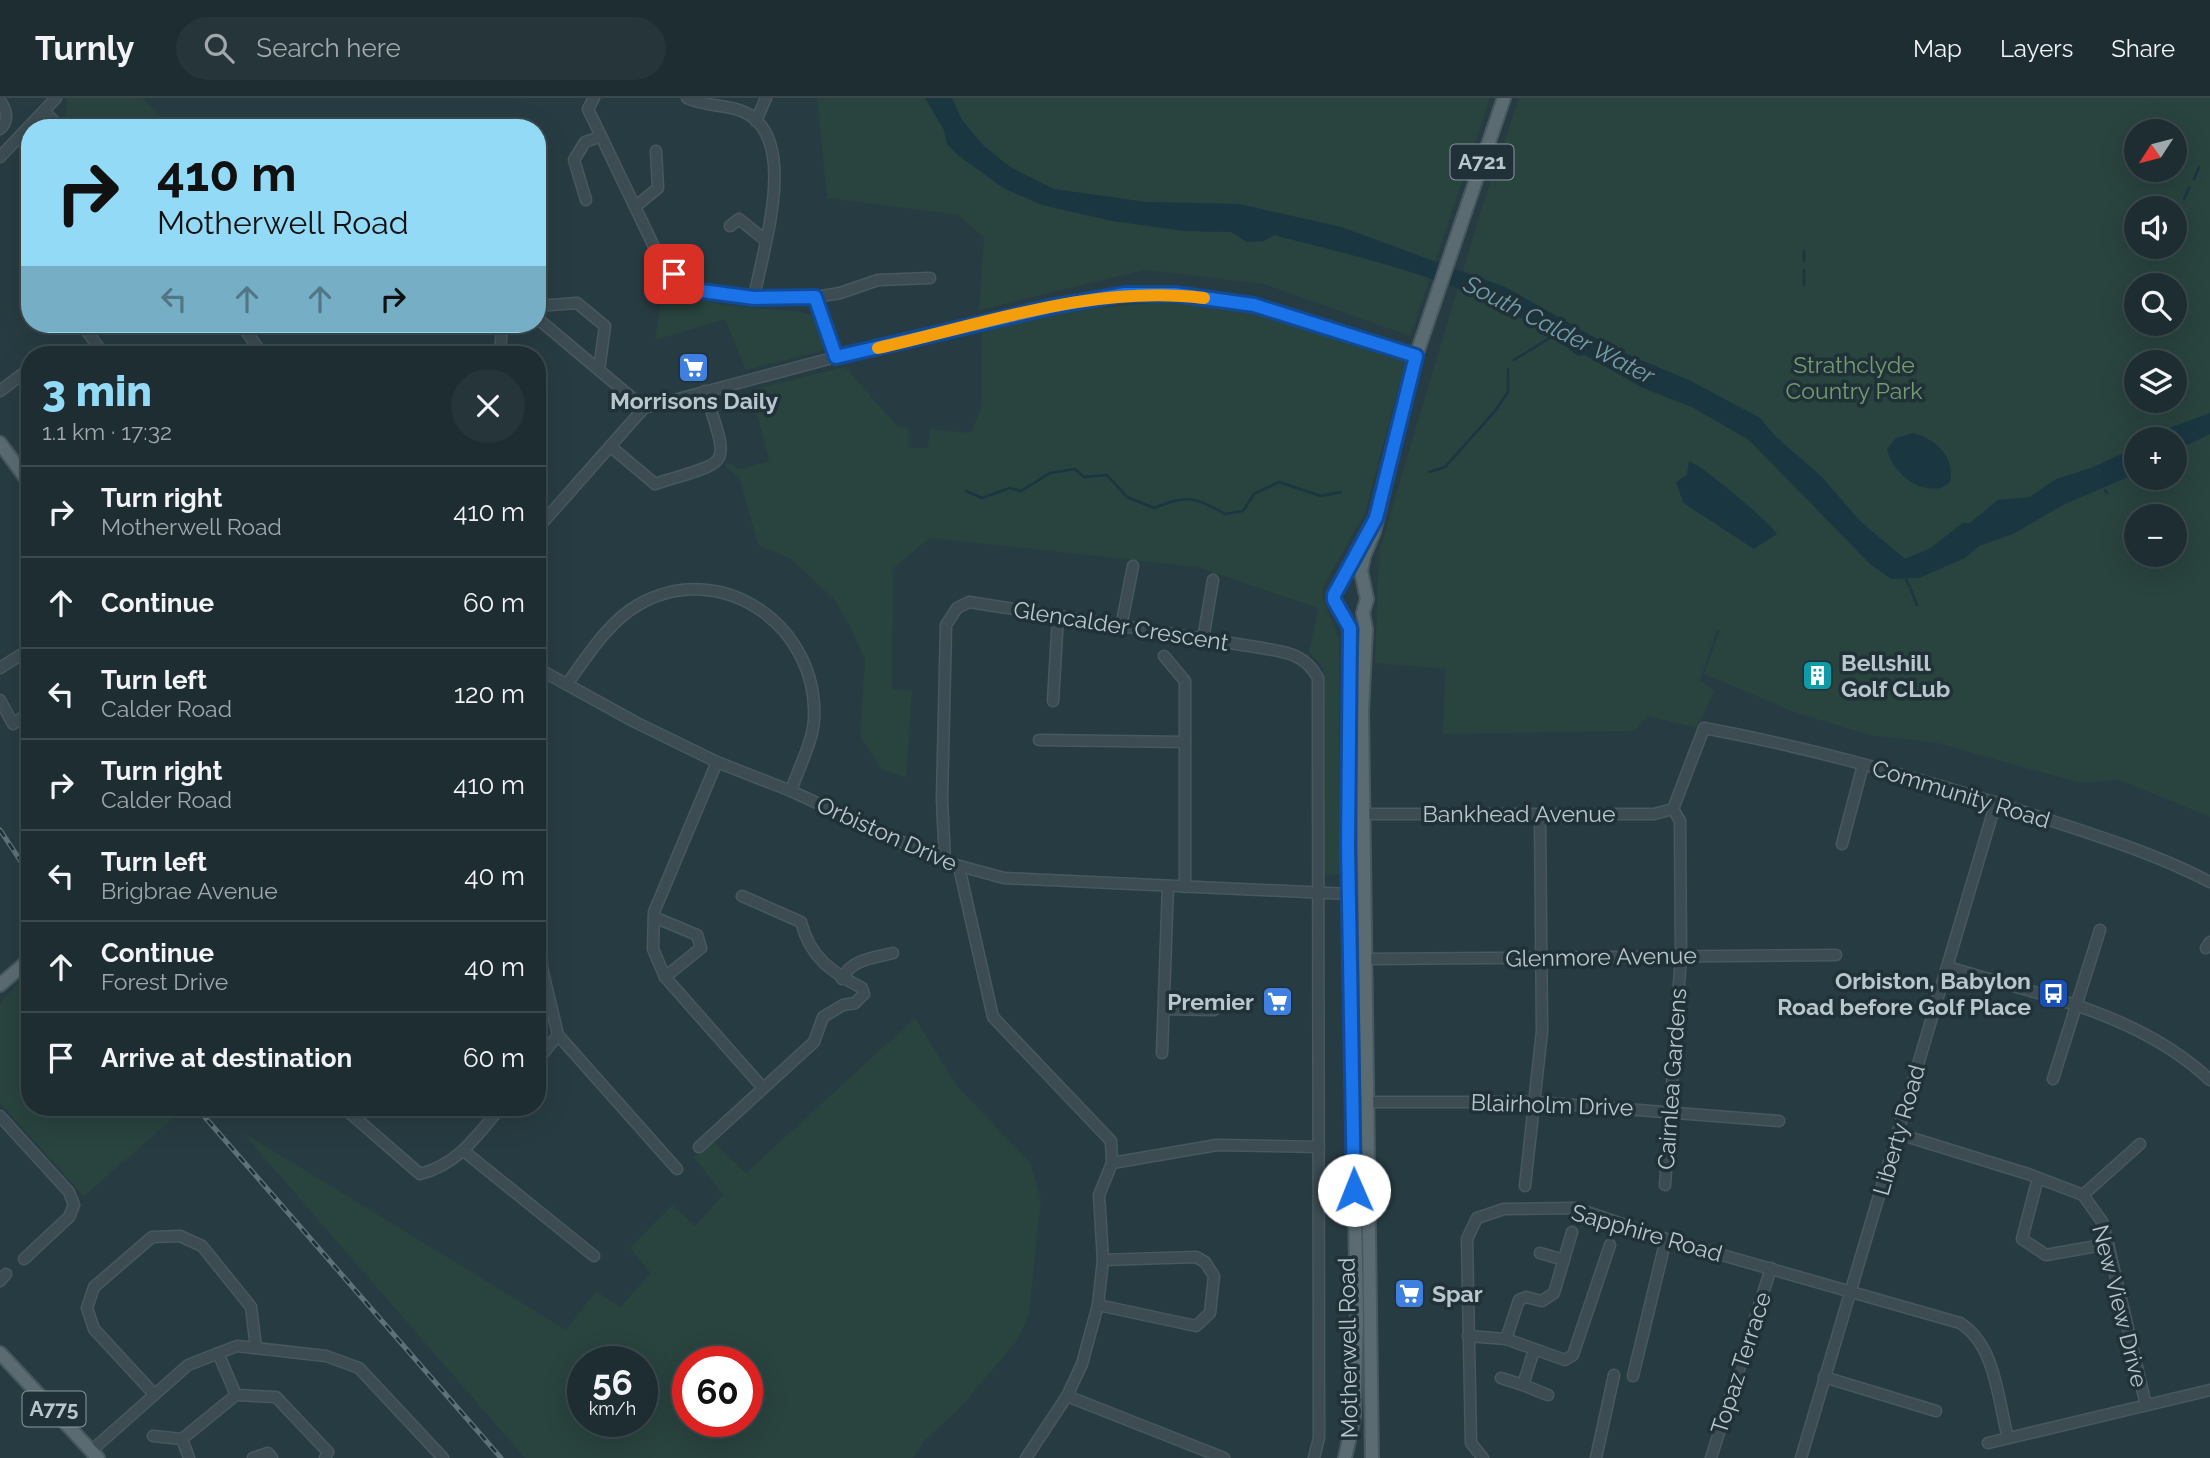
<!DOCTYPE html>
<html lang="en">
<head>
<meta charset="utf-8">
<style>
	:root { --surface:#1d2d32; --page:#25353a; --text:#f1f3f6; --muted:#a0a8ac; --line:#3b494d; --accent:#93daf7 }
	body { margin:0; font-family:Raleway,sans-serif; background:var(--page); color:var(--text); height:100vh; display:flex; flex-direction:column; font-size:26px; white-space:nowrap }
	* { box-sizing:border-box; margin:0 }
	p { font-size:23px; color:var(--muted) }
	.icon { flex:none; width:38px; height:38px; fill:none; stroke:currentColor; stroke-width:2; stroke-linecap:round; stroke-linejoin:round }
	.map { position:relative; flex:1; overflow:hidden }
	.details { position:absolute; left:21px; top:248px; width:525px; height:770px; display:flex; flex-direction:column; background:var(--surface); border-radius:28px; box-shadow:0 7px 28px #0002,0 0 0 2px var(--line) }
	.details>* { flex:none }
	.top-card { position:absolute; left:21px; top:21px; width:525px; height:214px; border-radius:28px; box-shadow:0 7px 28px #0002,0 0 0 2px var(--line); background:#93daf7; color:#111; overflow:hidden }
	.needle { width:46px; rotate:234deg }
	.tools { position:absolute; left:2124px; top:21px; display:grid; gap:14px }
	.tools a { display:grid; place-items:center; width:63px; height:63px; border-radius:50%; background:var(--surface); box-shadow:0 7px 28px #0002,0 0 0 2px var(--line); font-size:35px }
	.speed { position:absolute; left:567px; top:1248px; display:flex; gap:14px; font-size:35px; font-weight:700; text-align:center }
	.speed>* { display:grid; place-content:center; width:91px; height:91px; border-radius:50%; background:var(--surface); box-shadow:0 7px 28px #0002,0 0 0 2px var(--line); line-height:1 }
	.speed small { font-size:18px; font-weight:400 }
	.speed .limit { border:10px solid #d22; background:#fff; color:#111 }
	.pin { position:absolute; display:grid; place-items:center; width:60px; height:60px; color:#fff; margin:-30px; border-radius:14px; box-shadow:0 4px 10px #0006 }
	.me { position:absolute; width:77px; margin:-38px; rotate:359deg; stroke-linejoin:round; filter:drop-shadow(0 0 5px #0008) }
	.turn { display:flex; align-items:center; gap:24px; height:147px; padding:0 21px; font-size:32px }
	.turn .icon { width:91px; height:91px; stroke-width:2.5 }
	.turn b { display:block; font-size:49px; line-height:60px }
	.lanes { display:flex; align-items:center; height:66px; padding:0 21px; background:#0003; justify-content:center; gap:35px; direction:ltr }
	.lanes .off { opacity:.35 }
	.round { display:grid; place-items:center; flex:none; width:74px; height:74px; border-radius:37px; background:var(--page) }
	.headline { display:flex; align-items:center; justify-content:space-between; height:119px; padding:0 21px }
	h1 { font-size:42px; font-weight:800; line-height:52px; color:var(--accent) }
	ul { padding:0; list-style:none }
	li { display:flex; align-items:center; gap:21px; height:91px; padding:0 21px; border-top:2px solid var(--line) }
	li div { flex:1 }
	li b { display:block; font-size:26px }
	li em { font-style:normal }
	header { display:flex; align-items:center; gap:42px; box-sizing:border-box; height:98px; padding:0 35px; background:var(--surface); border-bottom:2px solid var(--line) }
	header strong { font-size:33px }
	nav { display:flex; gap:38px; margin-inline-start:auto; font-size:24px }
	.search { width:490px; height:63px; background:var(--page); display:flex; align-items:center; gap:18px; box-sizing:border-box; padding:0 24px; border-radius:38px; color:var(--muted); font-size:26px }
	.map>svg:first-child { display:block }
	.green { fill:#29433e; fill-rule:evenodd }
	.water { fill:#1a3641 }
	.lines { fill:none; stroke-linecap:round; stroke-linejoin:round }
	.stream { stroke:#1a3641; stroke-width:2.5 }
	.minor-casing { stroke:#48585e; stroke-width:13 }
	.major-casing { stroke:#48585e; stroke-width:16 }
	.minor { stroke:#3c4c52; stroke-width:10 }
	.major { stroke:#5a6c72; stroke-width:12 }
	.rail-casing { stroke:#5e7279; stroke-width:5 }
	.rail { stroke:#203138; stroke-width:2.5; stroke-dasharray:8; stroke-linecap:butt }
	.route-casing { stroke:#114b97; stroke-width:18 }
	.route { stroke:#1a73e8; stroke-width:12 }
	.slow { stroke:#f59e0b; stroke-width:12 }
	.labels { text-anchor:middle; stroke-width:7; stroke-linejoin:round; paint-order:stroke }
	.shield { fill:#203138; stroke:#8b99a0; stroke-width:2 }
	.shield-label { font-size:21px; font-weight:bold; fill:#b9c6cc }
	.park-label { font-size:23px; fill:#749c70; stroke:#203138 }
	.poi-label { font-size:23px; font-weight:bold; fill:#b9c6cc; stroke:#203138; text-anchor:start }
	.street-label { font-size:23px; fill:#b9c6cc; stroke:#203138 }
	.water-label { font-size:24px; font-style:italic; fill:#739caa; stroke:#203138 }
</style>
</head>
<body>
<header>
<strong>Turnly</strong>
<div class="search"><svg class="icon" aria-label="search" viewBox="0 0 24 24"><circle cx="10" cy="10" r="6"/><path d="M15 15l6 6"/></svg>Search here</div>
<nav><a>Map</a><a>Layers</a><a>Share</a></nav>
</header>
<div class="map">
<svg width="2210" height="1360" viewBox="0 0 2210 1360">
	<rect width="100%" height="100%" fill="#273c42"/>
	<g class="green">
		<path d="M67 0H142L172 30H74L65 21Z"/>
		<path d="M817 0H1490L1410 238 1264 186 1144 172 979 212 984 139 958 117 827 100Z"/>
		<path d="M1519 0H2210V719L2119 682 2080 685 1937 645 1869 637 1794 614 1704 576 1720 533 1717 531 1700 582 1714 593 1697 630 1648 618 1634 633 1443 636 1445 571 1375 565 1379 454 1478 122ZM2137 33H2175V72H2137ZM2137 110H2175V149H2137ZM2137 187H2175V226H2137ZM2137 264H2175V303H2137ZM2137 341H2175V380H2137ZM2137 418H2175V457H2137Z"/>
		<path d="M663 191 723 207 802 214 813 218 825 252 746 272 725 221 655 242Z"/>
		<path d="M1180 204 1246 211 1406 261 1365 415 1323 488V501L1339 541 1340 776 1323 778V570L1309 554 1318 510 1197 469 930 440 893 470 892 591 912 593 906 679 882 672 860 638 865 562 852 532 834 501 791 461 758 447 740 381 724 367 728 365 740 371 769 363 751 292 845 269 897 328 909 331V350H928L930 331 971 335 981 310 982 234C1048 217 1111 205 1180 204Z"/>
		<path d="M30 874V1010H174L178 1016 84 1098 0 1005V905Z"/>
		<path d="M915 920 957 988 1030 1065 1041 1101 1029 1217 1018 1241 960 1310 925 1342 913 1360H525L241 1033 566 1232 596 1193 620 1209 651 1175 630 1150 672 1107 695 1128 723 1097 694 1059 714 1044 746 1075ZM583 1264H642V1323H583ZM688 1264H747V1323H688Z"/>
	</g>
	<g class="water">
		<path d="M925 0H952L962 22 983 47 1010 69 1054 91 1146 104 1239 106 1341 129 1505 189 1613 250 1691 283 1760 320 1776 339 1821 378 1860 423 1905 461 1929 451 1963 425H1970L1998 402 2030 399 2056 381 2091 370 2137 349V375L2063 407 2013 436 1979 448 1965 460 1919 480 1891 481 1870 466 1749 342 1692 309 1643 290 1585 257 1578 258C1492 188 1378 164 1274 137L1264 143 1247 144 1231 134 1184 133 1112 123 1042 107 1003 90 958 57 947 46 944 32Z"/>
		<path d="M2210 315V336L2175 353V341H2150L2164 332Z"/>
		<path d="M1913 335C1936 341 1955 359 1950 384L1941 390C1916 394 1893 375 1887 351L1896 340Z"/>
		<path d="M1689 363C1704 369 1766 421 1777 436L1754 451 1688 408 1683 404 1676 384 1687 377Z"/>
	</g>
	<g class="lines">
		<g class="stream">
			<path d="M2194 81 2199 69"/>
			<path d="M2184 101 2189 90"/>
			<path d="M1804 163V153"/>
			<path d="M1804 187V172"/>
			<path d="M1514 262 1553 238"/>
			<path d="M1429 374 1445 369 1495 313 1508 294V271"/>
			<path d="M2105 392 2107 395"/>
			<path d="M966 393 982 400 1010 390 1021 393 1050 375 1075 371 1084 379 1107 377 1127 399 1154 410C1186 396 1196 399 1225 416L1243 413 1254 396 1279 384 1321 398 1341 394"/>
			<path d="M1906 482 1910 489"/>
			<path d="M1911 492 1917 507"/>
		</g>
		<defs>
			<g id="minor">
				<path d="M594 0 588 11 660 161 687 191 754 200 815 199 840 195 878 182 930 180"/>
				<path d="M687 0C705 9 727 6 744 14 801 40 762 153 754 200"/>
				<path d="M0 3C7 12 9 23 0 31"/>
				<path d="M44 13 61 30"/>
				<path d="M756 23 766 0"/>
				<path d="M0 59 56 0"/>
				<path d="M586 102 574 62 585 44 599 39"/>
				<path d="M636 108 658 90 656 53"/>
				<path d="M730 128 739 121 765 142"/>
				<path d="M815 199 836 259"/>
				<path d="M537 208 577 205 605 228 599 272"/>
				<path d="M537 220 644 310"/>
				<path d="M82 226 104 257"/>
				<path d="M241 226 263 257"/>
				<path d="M500 257 502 226"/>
				<path d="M0 293 25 274"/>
				<path d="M610 348 655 386C733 361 730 373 705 293"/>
				<path d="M537 431 644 310 836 259 1055 208 1126 196H1175L1254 207 1416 258"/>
				<path d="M1121 529 1133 468"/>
				<path d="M1203 541 1213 482"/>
				<path d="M1164 558 1185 583V789"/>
				<path d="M0 570 30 551"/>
				<path d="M537 570 635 624 717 664 791 693 945 764 1004 780 1349 796"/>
				<path d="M567 586C587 559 608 524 638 507 721 459 819 528 814 621 813 644 798 671 791 693"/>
				<path d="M0 602 13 626 30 614"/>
				<path d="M1053 603 1058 519"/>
				<path d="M1039 642 1185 644"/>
				<path d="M717 664 654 814 653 851 665 879 763 990"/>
				<path d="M1673 711 1704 630C1818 651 1930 683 2040 719 2098 738 2156 756 2210 784"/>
				<path d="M1363 716H1654L1673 711"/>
				<path d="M537 733 542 870"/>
				<path d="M1842 746 1863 667"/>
				<path d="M945 764 942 702 946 527 957 510 969 504 1256 549C1283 554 1304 554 1318 580L1319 1340 1314 1360"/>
				<path d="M959 769 993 919 1111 1043 1112 1065 1099 1097 1103 1162 1098 1207 1082 1266 1067 1298 1026 1360"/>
				<path d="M654 819 697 837 701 850 665 879"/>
				<path d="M2206 850 2210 844"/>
				<path d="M1365 861 1836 857"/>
				<path d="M537 865 542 870 558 937 677 1071"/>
				<path d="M1948 869C2039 897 2139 915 2210 982"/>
				<path d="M842 881C851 861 873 860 893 855"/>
				<path d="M1164 911 1214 912"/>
				<path d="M1162 955 1168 788"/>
				<path d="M537 963 558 937"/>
				<path d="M2053 981 2100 832"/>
				<path d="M1366 1004H1536L1779 1023"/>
				<path d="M344 1010 420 1076C458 1066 476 1039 500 1010"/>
				<path d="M0 1018 69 1094 74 1107 69 1119 24 1161"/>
				<path d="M1899 1036 2028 1076 2083 1097 2103 1125 2146 1307"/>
				<path d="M699 1049 814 944 823 919 843 907 855 905 864 896 862 890C831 874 810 859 801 824L742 798"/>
				<path d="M465 1054 594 1158"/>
				<path d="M1112 1065 1217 1047 1319 1049"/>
				<path d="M2038 1080 2022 1141 2046 1157 2108 1146"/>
				<path d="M1665 1087 1681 858 1680 723 1673 711"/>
				<path d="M1525 1088 1542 933 1540 716"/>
				<path d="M2083 1097 2140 1046"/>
				<path d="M1540 1155 1564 1162"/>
				<path d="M0 1183 6 1176"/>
				<path d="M1098 1207 1196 1228 1210 1215 1214 1178 1205 1164 1196 1159 1103 1162"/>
				<path d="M1468 1238 1506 1241 1565 1262 1573 1257 1610 1147"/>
				<path d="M1506 1241 1519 1202 1526 1199 1542 1203 1554 1195 1572 1134"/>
				<path d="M218 1255 236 1297"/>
				<path d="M1633 1278 1666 1141"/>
				<path d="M1824 1279 1936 1313"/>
				<path d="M1501 1280 1523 1287 1534 1252"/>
				<path d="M1523 1287 1548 1297"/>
				<path d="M154 1296 94 1231 87 1210 94 1189 152 1139 180 1138 202 1148 251 1209 256 1250"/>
				<path d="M1067 1298 1224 1360"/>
				<path d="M153 1338 182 1341"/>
				<path d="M1988 1345 2210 1292"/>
				<path d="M91 1353 188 1267 237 1248 326 1258 359 1270 443 1360"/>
				<path d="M189 1360 182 1341 236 1297 276 1299 328 1354 325 1360"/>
				<path d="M253 1360 268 1355 272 1360"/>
				<path d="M1483 1360 1471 1345 1467 1141 1477 1120 1504 1111 1575 1110 1666 1141 1960 1225C1996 1247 1998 1303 2008 1340"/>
				<path d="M1596 1360 1614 1277"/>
				<path d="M1711 1360 1771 1170"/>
				<path d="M1801 1360 1996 704"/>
			</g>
			<g id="major">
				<path d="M0 345 30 386"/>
				<path d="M0 887 30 861"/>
				<path d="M0 1255 98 1360"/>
				<path d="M1345 1360 1354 1319 1357 1221 1349 796 1350 530 1334 502V497L1368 433"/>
				<path d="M1372 1360 1362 614 1366 531 1363 515 1367 501 1361 473 1364 458 1374 434 1416 258 1504 0"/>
			</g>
		</defs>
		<use href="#minor" class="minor-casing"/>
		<use href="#major" class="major-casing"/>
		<use href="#minor" class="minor"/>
		<use href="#major" class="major"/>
		<defs>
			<g id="rail">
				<path d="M0 732 30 777"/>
				<path d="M197 1010 501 1360"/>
			</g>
		</defs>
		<use href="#rail" class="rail-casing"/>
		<use href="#rail" class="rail"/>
	</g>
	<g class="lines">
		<defs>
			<path id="route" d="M674 176 687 191 754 200 815 199 836 259 1055 208 1125 196H1175L1254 207 1416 258 1376 420 1334 497V502L1350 530 1348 749 1354 1092"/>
		</defs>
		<use href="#route" class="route-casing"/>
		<use href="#route" class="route"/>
		<path class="slow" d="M878 250C985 226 1094 186 1204 200"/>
	</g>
	<defs>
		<symbol id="supermarket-square" viewBox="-11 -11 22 22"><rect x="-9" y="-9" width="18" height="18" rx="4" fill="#3f7fe0" stroke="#203138"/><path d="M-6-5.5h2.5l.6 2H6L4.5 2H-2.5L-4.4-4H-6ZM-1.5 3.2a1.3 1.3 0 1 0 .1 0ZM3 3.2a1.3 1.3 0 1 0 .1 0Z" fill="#fff"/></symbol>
		<symbol id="building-square" viewBox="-11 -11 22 22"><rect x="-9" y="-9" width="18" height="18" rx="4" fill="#0f9aa8" stroke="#203138"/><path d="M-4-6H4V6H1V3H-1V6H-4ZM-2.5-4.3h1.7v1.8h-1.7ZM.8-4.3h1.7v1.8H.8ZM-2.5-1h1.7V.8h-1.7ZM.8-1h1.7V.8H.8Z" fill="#fff"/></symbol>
		<symbol id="bus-square" viewBox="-11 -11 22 22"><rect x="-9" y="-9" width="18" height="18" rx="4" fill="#1a4fb4" stroke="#203138"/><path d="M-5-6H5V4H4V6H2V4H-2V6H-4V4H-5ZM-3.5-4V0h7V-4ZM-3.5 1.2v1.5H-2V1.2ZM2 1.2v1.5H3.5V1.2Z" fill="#fff"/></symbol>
	</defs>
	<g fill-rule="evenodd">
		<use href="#supermarket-square" x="676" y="252" width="35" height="35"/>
		<use href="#building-square" x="1800" y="560" width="35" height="35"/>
		<use href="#bus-square" x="2036" y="878" width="35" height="35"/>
		<use href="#supermarket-square" x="1260" y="886" width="35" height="35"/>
		<use href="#supermarket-square" x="1392" y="1178" width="35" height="35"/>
	</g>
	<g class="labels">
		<g class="shield">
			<rect x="1450.5" y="46.5" width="63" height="35" rx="5"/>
			<rect x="22.5" y="1293.5" width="63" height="35" rx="5"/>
		</g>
		<g class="shield-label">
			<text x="1482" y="71">A721</text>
			<text x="54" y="1318">A775</text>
		</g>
		<g class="park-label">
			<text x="1854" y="275">Strathclyde<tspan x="1854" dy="26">Country Park</tspan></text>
		</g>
		<g class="poi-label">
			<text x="694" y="311" text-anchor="middle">Morrisons Daily</text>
			<text x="1841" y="573">Bellshill<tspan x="1841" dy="26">Golf CLub</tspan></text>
			<text x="2031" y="891" text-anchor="end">Orbiston, Babylon<tspan x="2031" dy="26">Road before Golf Place</tspan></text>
			<text x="1254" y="912" text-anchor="end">Premier</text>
			<text x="1432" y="1204">Spar</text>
		</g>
		<g class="street-label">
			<text transform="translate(1121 528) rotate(9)" y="8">Glencalder Crescent</text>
			<text transform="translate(1961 696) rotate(17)" y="8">Community Road</text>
			<text x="1519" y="724">Bankhead Avenue</text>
			<text transform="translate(887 736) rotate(24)" y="8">Orbiston Drive</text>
			<text transform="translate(1601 859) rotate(-1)" y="8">Glenmore Avenue</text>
			<text transform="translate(1672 981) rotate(-86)" y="8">Cairnlea Gardens</text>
			<text transform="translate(1552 1007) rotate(2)" y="8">Blairholm Drive</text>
			<text transform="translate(1899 1032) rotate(-74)" y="8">Liberty Road</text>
			<text transform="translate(1647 1135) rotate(16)" y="8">Sapphire Road</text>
			<text transform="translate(2120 1208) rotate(76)" y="8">New View Drive</text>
			<text transform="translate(1348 1250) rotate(-91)" y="8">Motherwell Road</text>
			<text transform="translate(1741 1265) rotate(-72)" y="8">Topaz Terrace</text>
		</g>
		<g class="water-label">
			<text transform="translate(1559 232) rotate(27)" y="8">South Calder Water</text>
		</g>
	</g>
</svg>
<div class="tools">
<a><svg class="needle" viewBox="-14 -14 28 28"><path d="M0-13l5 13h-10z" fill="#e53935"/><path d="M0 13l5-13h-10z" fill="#a0a8ac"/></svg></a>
<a><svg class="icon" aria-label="sound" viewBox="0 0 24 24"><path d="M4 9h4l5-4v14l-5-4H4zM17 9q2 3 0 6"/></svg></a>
<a><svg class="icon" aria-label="search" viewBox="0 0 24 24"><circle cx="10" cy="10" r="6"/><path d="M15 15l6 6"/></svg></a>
<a><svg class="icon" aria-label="layers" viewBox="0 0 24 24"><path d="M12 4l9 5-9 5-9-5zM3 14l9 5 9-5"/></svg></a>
<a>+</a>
<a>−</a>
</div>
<div class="speed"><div>56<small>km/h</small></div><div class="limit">60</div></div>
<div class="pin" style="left:674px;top:176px;background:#d93025"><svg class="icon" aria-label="arrive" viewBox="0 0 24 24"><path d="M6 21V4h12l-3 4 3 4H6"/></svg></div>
<svg class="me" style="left:1354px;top:1092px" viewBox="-20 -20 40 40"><circle r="19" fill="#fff"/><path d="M0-13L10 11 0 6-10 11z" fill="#1a73e8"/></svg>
<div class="top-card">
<div class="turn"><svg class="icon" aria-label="right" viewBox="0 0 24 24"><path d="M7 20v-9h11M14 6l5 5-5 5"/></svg><div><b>410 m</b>Motherwell Road</div></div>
<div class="lanes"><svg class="icon off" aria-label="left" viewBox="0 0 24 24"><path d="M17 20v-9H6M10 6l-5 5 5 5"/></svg><svg class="icon off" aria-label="ahead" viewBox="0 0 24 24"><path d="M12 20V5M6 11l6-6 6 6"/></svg><svg class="icon off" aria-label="ahead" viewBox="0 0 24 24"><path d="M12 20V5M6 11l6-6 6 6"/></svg><svg class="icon" aria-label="right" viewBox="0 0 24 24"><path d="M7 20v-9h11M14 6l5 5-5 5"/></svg></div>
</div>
<section class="details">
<div class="headline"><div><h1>3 min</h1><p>1.1 km · 17:32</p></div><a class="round"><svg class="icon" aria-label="close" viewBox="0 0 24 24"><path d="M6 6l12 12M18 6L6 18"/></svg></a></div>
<ul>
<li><svg class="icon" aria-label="right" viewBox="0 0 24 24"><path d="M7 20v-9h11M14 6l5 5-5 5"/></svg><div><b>Turn right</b><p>Motherwell Road</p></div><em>410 m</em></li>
<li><svg class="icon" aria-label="ahead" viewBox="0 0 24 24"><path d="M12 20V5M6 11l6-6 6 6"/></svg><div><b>Continue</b></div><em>60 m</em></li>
<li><svg class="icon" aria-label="left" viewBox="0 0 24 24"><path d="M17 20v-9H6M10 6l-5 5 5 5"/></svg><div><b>Turn left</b><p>Calder Road</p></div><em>120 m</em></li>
<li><svg class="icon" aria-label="right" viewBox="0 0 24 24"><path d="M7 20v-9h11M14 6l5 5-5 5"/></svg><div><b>Turn right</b><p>Calder Road</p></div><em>410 m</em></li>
<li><svg class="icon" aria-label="left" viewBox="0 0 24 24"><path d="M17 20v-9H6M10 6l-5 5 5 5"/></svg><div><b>Turn left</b><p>Brigbrae Avenue</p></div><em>40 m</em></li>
<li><svg class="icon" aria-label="ahead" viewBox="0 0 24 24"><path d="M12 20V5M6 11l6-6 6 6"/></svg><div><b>Continue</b><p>Forest Drive</p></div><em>40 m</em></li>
<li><svg class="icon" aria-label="arrive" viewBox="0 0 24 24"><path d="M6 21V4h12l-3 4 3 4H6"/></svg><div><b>Arrive at destination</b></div><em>60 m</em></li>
</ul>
</section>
</div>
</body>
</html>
